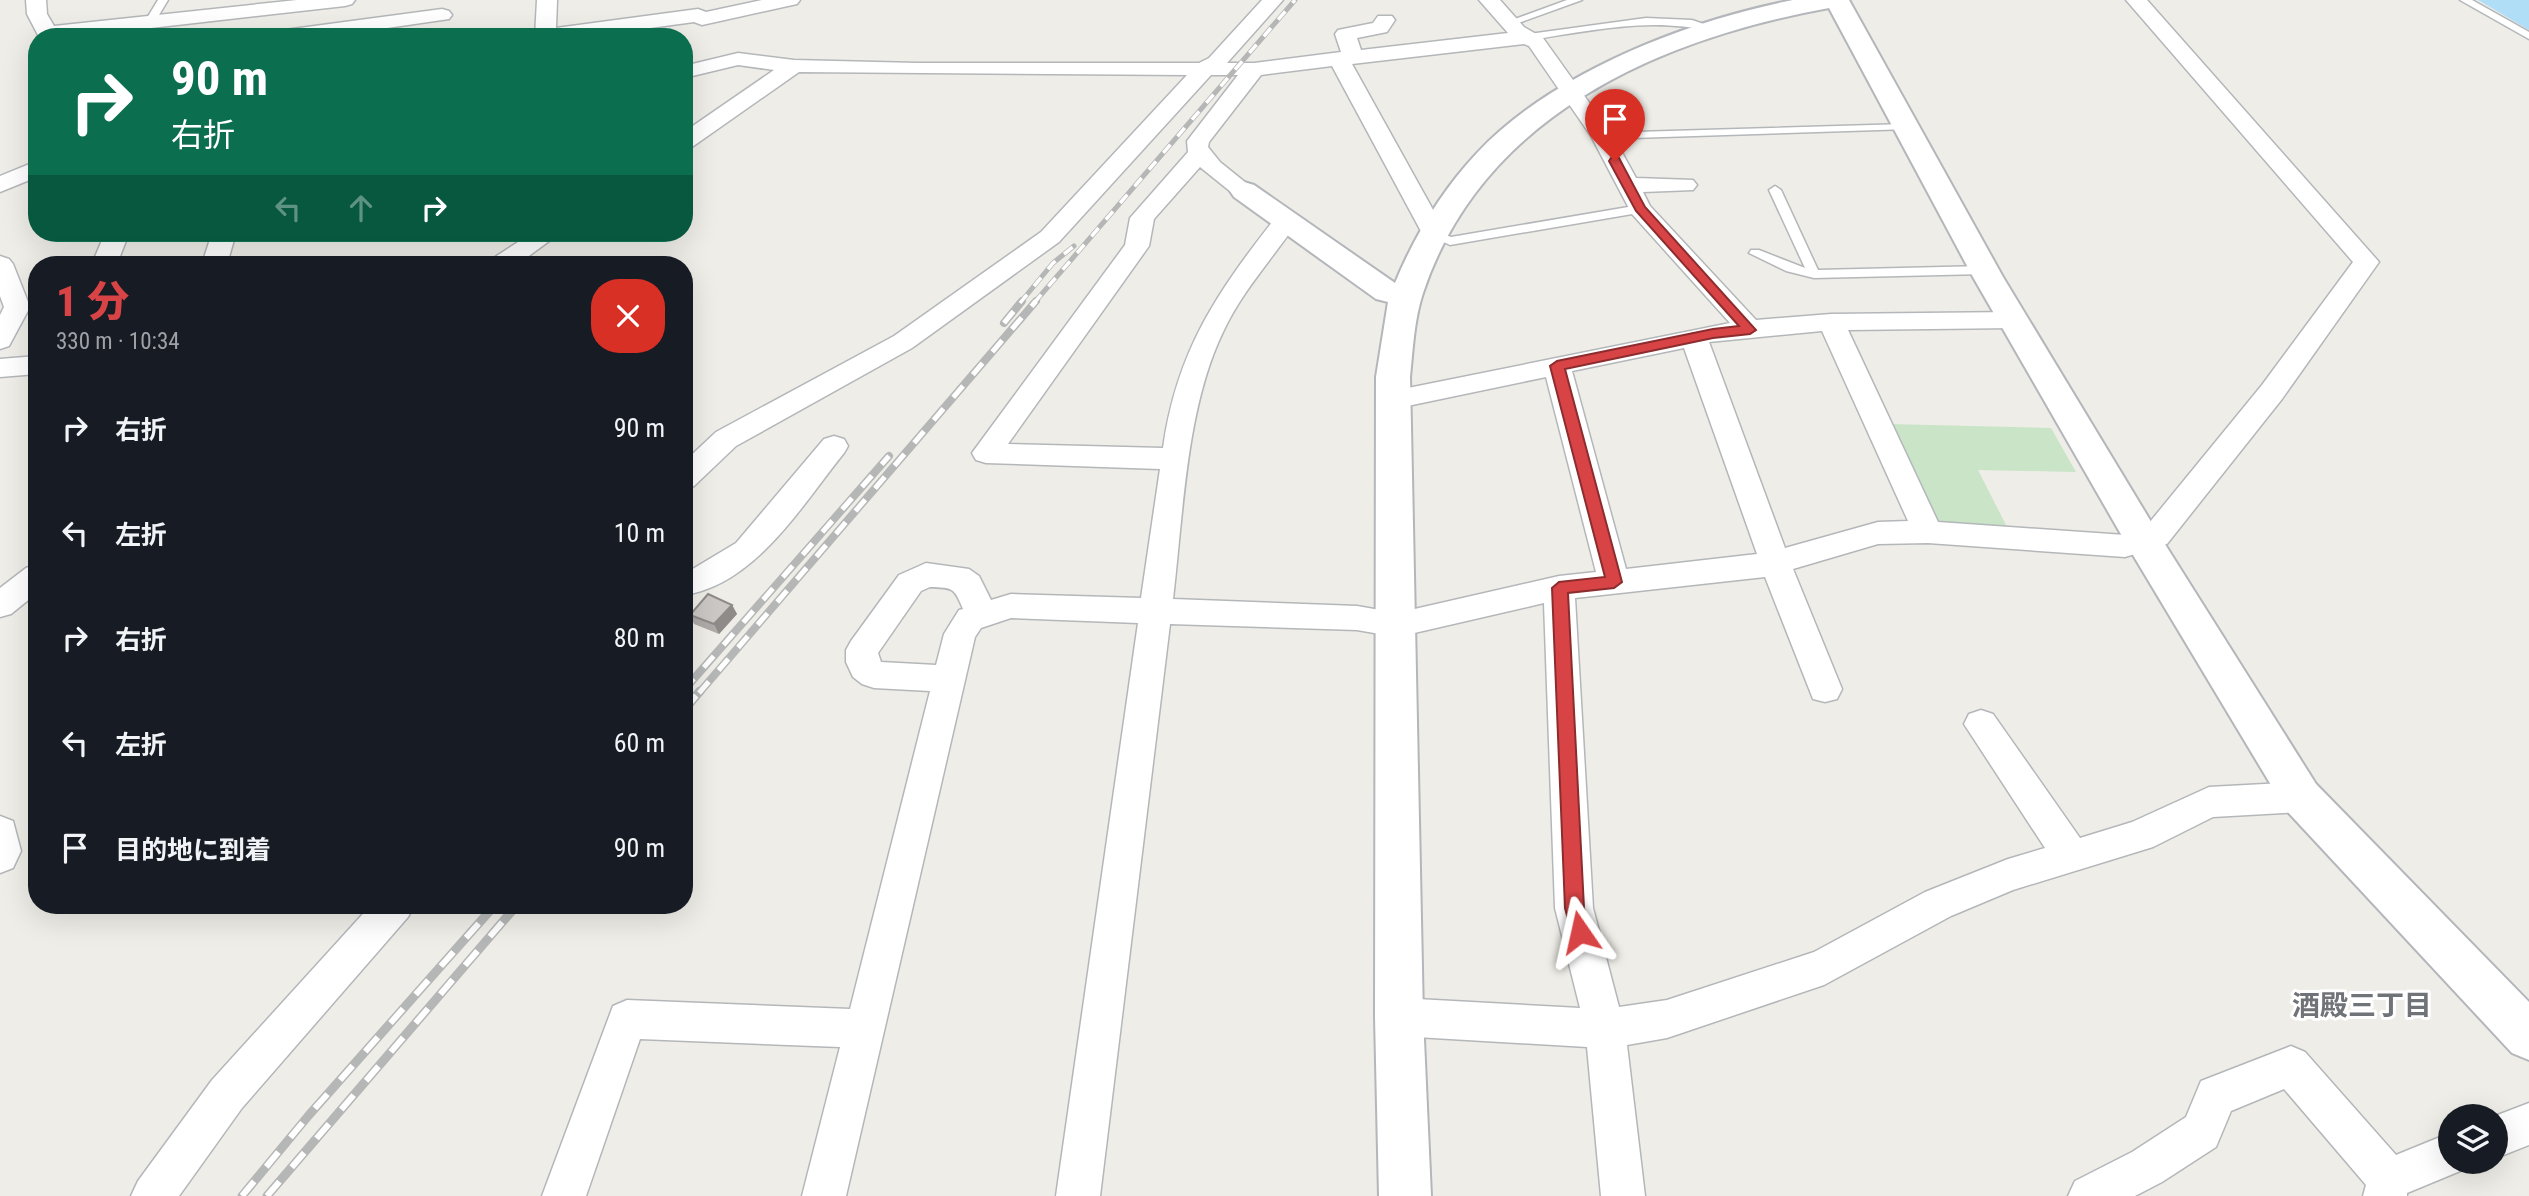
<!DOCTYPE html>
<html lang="ja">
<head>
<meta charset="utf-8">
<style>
	:root { --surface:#171b24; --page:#20242c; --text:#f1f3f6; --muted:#9ea1a6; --accent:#d84446 }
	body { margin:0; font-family:"Roboto Condensed","Noto Sans JP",sans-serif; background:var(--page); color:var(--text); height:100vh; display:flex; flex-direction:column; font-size:26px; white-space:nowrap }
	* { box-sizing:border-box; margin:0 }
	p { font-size:23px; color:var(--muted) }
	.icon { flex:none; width:38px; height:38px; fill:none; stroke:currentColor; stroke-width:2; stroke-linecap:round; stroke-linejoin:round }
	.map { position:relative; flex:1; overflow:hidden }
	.details { position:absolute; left:28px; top:256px; width:665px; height:658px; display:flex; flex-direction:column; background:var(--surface); border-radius:28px; box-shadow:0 7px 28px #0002 }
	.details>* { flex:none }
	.hud { position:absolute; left:28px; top:28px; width:665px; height:214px; border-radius:28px; box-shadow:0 7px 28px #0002; background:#0b6e4f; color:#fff; overflow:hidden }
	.controls { position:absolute; left:2438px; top:1104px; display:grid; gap:14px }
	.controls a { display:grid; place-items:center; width:70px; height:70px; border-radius:50%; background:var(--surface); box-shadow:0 7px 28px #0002; font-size:35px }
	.pin { position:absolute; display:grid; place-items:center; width:60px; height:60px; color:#fff; margin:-72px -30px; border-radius:50% 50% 50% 0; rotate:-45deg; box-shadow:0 0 7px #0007 }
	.pin .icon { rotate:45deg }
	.me { position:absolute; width:77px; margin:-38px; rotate:349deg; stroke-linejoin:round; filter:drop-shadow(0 0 5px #0008) }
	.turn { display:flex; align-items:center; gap:24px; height:147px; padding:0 28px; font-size:32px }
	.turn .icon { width:91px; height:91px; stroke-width:2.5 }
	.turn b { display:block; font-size:49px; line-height:60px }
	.lanes { display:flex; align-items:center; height:66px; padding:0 28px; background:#0003; justify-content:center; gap:35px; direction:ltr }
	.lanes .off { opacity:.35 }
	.round { display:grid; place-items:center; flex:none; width:74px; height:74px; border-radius:28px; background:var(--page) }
	.headline { display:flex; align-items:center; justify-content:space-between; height:119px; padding:0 28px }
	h1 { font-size:42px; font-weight:800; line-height:52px; color:var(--accent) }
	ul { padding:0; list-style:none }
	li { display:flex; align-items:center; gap:21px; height:105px; padding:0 28px }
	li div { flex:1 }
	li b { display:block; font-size:26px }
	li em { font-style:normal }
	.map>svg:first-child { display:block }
	.green { fill:#c9e4c6 }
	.water { fill:#b0def7 }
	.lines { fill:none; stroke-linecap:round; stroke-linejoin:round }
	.lane-casing { stroke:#b4b7ba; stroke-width:3 }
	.street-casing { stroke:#b4b7ba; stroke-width:3 }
	.secondary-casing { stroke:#b3b6ba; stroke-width:4 }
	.lane { fill:#fff; fill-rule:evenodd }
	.street { fill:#fff; fill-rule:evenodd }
	.secondary { fill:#fff; fill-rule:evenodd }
	.rail-far2-casing { stroke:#b5b6b6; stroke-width:5 }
	.rail-far1-casing { stroke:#b5b6b6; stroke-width:8 }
	.rail-casing { stroke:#b5b6b6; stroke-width:9 }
	.rail-far2 { stroke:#fff; stroke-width:3.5; stroke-dasharray:11; stroke-linecap:butt }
	.rail-far1 { stroke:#fff; stroke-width:5; stroke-dasharray:15; stroke-linecap:butt }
	.rail { stroke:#fff; stroke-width:6; stroke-dasharray:19; stroke-linecap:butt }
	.wall { fill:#afaba9 }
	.shaded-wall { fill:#8e8b89 }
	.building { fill:#cbc7c4; stroke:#8e8b89; stroke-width:2 }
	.route { fill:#d84446; stroke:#8c2c2e; stroke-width:2 }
	.labels { text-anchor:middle; stroke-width:6; stroke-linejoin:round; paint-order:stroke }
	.near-neighbourhood-label { font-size:28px; font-weight:bold; fill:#707478; stroke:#fff }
</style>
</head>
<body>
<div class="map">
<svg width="2529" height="1196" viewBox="0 0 2529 1196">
	<rect width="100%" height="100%" fill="#efede7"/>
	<path class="green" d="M1889 424 2051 428 2076 472 1978 470 2008 529 1941 527Z"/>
	<path class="water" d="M2478 0H2529V30Z"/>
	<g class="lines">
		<defs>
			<g id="lane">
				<path d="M158 0H168L153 25H145L144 23Z"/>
				<path d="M1567 0H1582L1513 25 1504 23Z"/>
				<path d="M2460 0H2472L2529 32V39Z"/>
				<path d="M1646 18 1692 20 1718 29 1713 32C1651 16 1591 31 1529 40L1524 37 1529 34Z"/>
				<path d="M1906 124 1910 125V129L1602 139 1596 136 1602 133Z"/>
				<path d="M1775 186 1781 190 1818 270 1984 266 1990 270 1984 274 1814 278 1786 271 1749 253 1751 250H1759L1805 268 1769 190Z"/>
				<path d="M1640 205 1644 206V212L1450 245 1429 235 1435 231 1451 237Z"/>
			</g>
			<g id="street">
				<path d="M26 0H46L47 14 54 26 297 0H355L352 4 345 6 72 37H39L27 14Z"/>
				<path d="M537 0H557L556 28 698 9 706 12 762 0H800L797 4 702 25 694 22 584 37H535Z"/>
				<path d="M1262 0H1283L1227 63H1254L1341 52 1335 34 1338 30 1373 23 1378 16H1392L1395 20 1387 32 1357 38 1361 50 1508 33 1479 0H1500L1524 27 1543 38 1613 136 1636 178 1693 180 1697 185 1693 190 1643 192 1650 206 1756 320 1831 314 2014 312 2023 314 2027 320 2023 326 2014 328 1848 330 1938 522 2125 535 2145 528 2262 385 2353 262 2126 0H2147L2379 262 2282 399 2167 544 2125 557 1928 543 1878 544 1793 569 1842 689 1837 699 1825 702 1813 699 1765 577 1575 598 1593 908 1619 1007 1667 1000 1814 952 1925 892 2008 859 2045 848 1964 724 1969 714 1981 710 1993 714 2080 838 2132 822 2209 787 2301 782 2313 786 2319 797 2313 808 2301 812 2213 817 2153 847 2013 890 1951 916 1824 985 1667 1038 1627 1045 1645 1196H1601L1587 1047 1399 1036 1385 1030 1379 1017 1385 1004 1399 998 1580 1008 1555 908 1544 603 1397 637 1357 630 1170 624 1100 1196H1056L1138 623 1011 618 981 628 975 637 846 1196H802L840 1047 640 1039 586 1196H542L613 1006 627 1000 850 1009 930 691 874 688 862 684 853 677 846 662V650L851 641 899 575 926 563 969 569 979 576 991 600 1011 594 1141 598 1160 469 986 463 976 460 972 453 1125 245 1130 218 1188 152 1187 141 1238 75H1211L1059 242 912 348 736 446 694 486 684 489V462L716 432 894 336 1041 232 1187 75 799 72 692 147 684 149V132L774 70 738 65 684 78V66L738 53 794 60 917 63H1199L1209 58ZM1524 44 1529 46 1591 136 1632 214 1730 323 1393 391 1383 393 1379 400 1383 407 1393 409 1546 377 1596 572 1559 576 1397 613 1357 606 1173 599C1183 515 1186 408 1223 332 1242 291 1273 258 1298 221L1295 216 1286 214 1277 216C1217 292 1177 350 1163 448L1008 444 1149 246 1154 219 1200 167 1236 196H1252L1256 191 1220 162 1208 147 1209 142 1261 75 1332 66 1423 235 1426 240 1435 242 1444 240 1447 235 1352 64ZM1822 331 1908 521 1878 522 1785 548 1709 342ZM1684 348 1757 554 1626 569 1572 371ZM930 587C953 588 954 587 963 609L959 610 944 634 936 665 881 662 878 653 921 591Z"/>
				<path d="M442 9 449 11 452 15 449 19 325 37H267L270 33 277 31Z"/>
				<path d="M37 161V177L0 192V176Z"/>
				<path d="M105 233H129L117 264H92Z"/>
				<path d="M212 233H236L227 264H202Z"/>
				<path d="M532 233H560L518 264H489L492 259Z"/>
				<path d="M0 256 9 259 13 264 30 307 9 346 0 349V315L4 307 0 296Z"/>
				<path d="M37 356V374L0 377V359Z"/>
				<path d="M834 436 844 439 848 446 844 453C802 505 755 585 684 595V571L691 570 736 543 824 439Z"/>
				<path d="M37 564V593L11 614 0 617V588L26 568Z"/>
				<path d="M0 816 13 821 21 851 13 868 0 873Z"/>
				<path d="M371 905H414L408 917 242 1108 179 1196H131L138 1181 212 1080Z"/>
				<path d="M2291 1046 2305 1052 2396 1155 2450 1133V1162H2468L2465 1169 2407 1193V1196H2363L2366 1185 2284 1089 2231 1111 2216 1147 2162 1182 2135 1196H2068L2075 1181 2132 1152 2186 1117 2201 1081Z"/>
				<path d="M2529 1103V1145L2496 1158 2495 1116Z"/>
			</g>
			<path id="secondary" d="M1793 0H1849L2003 277 2156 530 2316 784 2529 1002V1060L2512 1053 2286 810 2130 550 1973 277 1829 8C1658 39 1482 116 1423 293 1414 320 1413 349 1410 377L1423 1017 1431 1196H1379L1375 1017 1376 377 1388 302 1376 299 1234 197 1230 191 1234 185 1244 182 1254 185 1395 283C1414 237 1442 190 1477 153 1552 73 1686 21 1793 0Z"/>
		</defs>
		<use href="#lane" class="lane-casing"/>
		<use href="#street" class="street-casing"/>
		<use href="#secondary" class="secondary-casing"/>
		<use href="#lane" class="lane"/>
		<use href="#street" class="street"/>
		<use href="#secondary" class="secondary"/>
		<defs>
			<g id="rail-far2">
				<path d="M1020 303 1053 263 1074 246"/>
				<path d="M1034 303 1295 0"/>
			</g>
			<g id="rail-far1">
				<path d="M1004 323 1022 301"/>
				<path d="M684 690 889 456"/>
				<path d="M699 693 1036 301"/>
			</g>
			<g id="rail">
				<path d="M684 710 700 691"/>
				<path d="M242 1196 309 1115 495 905"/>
				<path d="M267 1196 517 905"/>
			</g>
		</defs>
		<use href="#rail-far2" class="rail-far2-casing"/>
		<use href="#rail-far1" class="rail-far1-casing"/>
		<use href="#rail" class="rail-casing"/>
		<use href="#rail-far2" class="rail-far2"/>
		<use href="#rail-far1" class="rail-far1"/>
		<use href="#rail" class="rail"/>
	</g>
	<path class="wall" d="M732 605 737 614 719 634 694 624 690 615Z"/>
	<path class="shaded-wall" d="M732 605 737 614 719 634 714 624Z"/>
	<path class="building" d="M708 594 732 605 714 624 690 615Z"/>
	<path class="route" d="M1611 158H1619L1645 207 1756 330 1750 334 1713 338 1565 369 1622 582 1614 588 1568 593 1584 908 1590 932 1587 938 1580 941 1573 938 1565 908 1552 588 1559 582 1605 577 1550 366 1557 361 1713 329 1739 326 1636 211 1609 161Z"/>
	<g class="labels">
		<g class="near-neighbourhood-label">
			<text x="2362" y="1015">酒殿三丁目</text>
		</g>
	</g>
</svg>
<div class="controls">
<a><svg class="icon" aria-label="layers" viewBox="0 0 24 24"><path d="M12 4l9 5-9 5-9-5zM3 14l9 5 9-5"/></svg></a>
</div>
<div class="pin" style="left:1615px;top:161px;background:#d93025"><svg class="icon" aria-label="arrive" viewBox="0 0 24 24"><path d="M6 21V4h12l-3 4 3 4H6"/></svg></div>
<svg class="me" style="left:1580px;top:932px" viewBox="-20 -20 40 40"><path d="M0-17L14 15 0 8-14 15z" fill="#d84446" stroke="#fff" stroke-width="4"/></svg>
<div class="hud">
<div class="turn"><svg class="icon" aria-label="right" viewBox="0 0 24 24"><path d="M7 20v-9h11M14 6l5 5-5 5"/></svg><div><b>90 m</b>右折</div></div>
<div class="lanes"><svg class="icon off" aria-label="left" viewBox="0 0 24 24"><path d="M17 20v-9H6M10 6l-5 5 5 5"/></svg><svg class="icon off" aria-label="ahead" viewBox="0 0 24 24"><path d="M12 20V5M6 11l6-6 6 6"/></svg><svg class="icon" aria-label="right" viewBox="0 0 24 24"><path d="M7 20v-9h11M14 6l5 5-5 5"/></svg></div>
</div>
<section class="details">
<div class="headline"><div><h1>1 分</h1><p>330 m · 10:34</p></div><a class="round" style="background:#d93025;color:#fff"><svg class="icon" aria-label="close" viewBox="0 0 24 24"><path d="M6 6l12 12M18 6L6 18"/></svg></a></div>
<ul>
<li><svg class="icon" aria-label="right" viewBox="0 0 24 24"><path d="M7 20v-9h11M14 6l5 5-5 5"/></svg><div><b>右折</b></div><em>90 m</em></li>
<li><svg class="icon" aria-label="left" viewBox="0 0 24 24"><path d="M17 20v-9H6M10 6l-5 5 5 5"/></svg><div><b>左折</b></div><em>10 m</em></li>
<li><svg class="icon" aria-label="right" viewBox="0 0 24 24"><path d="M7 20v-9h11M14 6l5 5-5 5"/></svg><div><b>右折</b></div><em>80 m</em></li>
<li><svg class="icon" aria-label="left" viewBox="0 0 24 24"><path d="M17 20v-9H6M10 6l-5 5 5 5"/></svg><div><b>左折</b></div><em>60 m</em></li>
<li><svg class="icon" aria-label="arrive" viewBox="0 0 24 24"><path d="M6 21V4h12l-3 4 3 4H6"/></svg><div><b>目的地に到着</b></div><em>90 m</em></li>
</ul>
</section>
</div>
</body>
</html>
